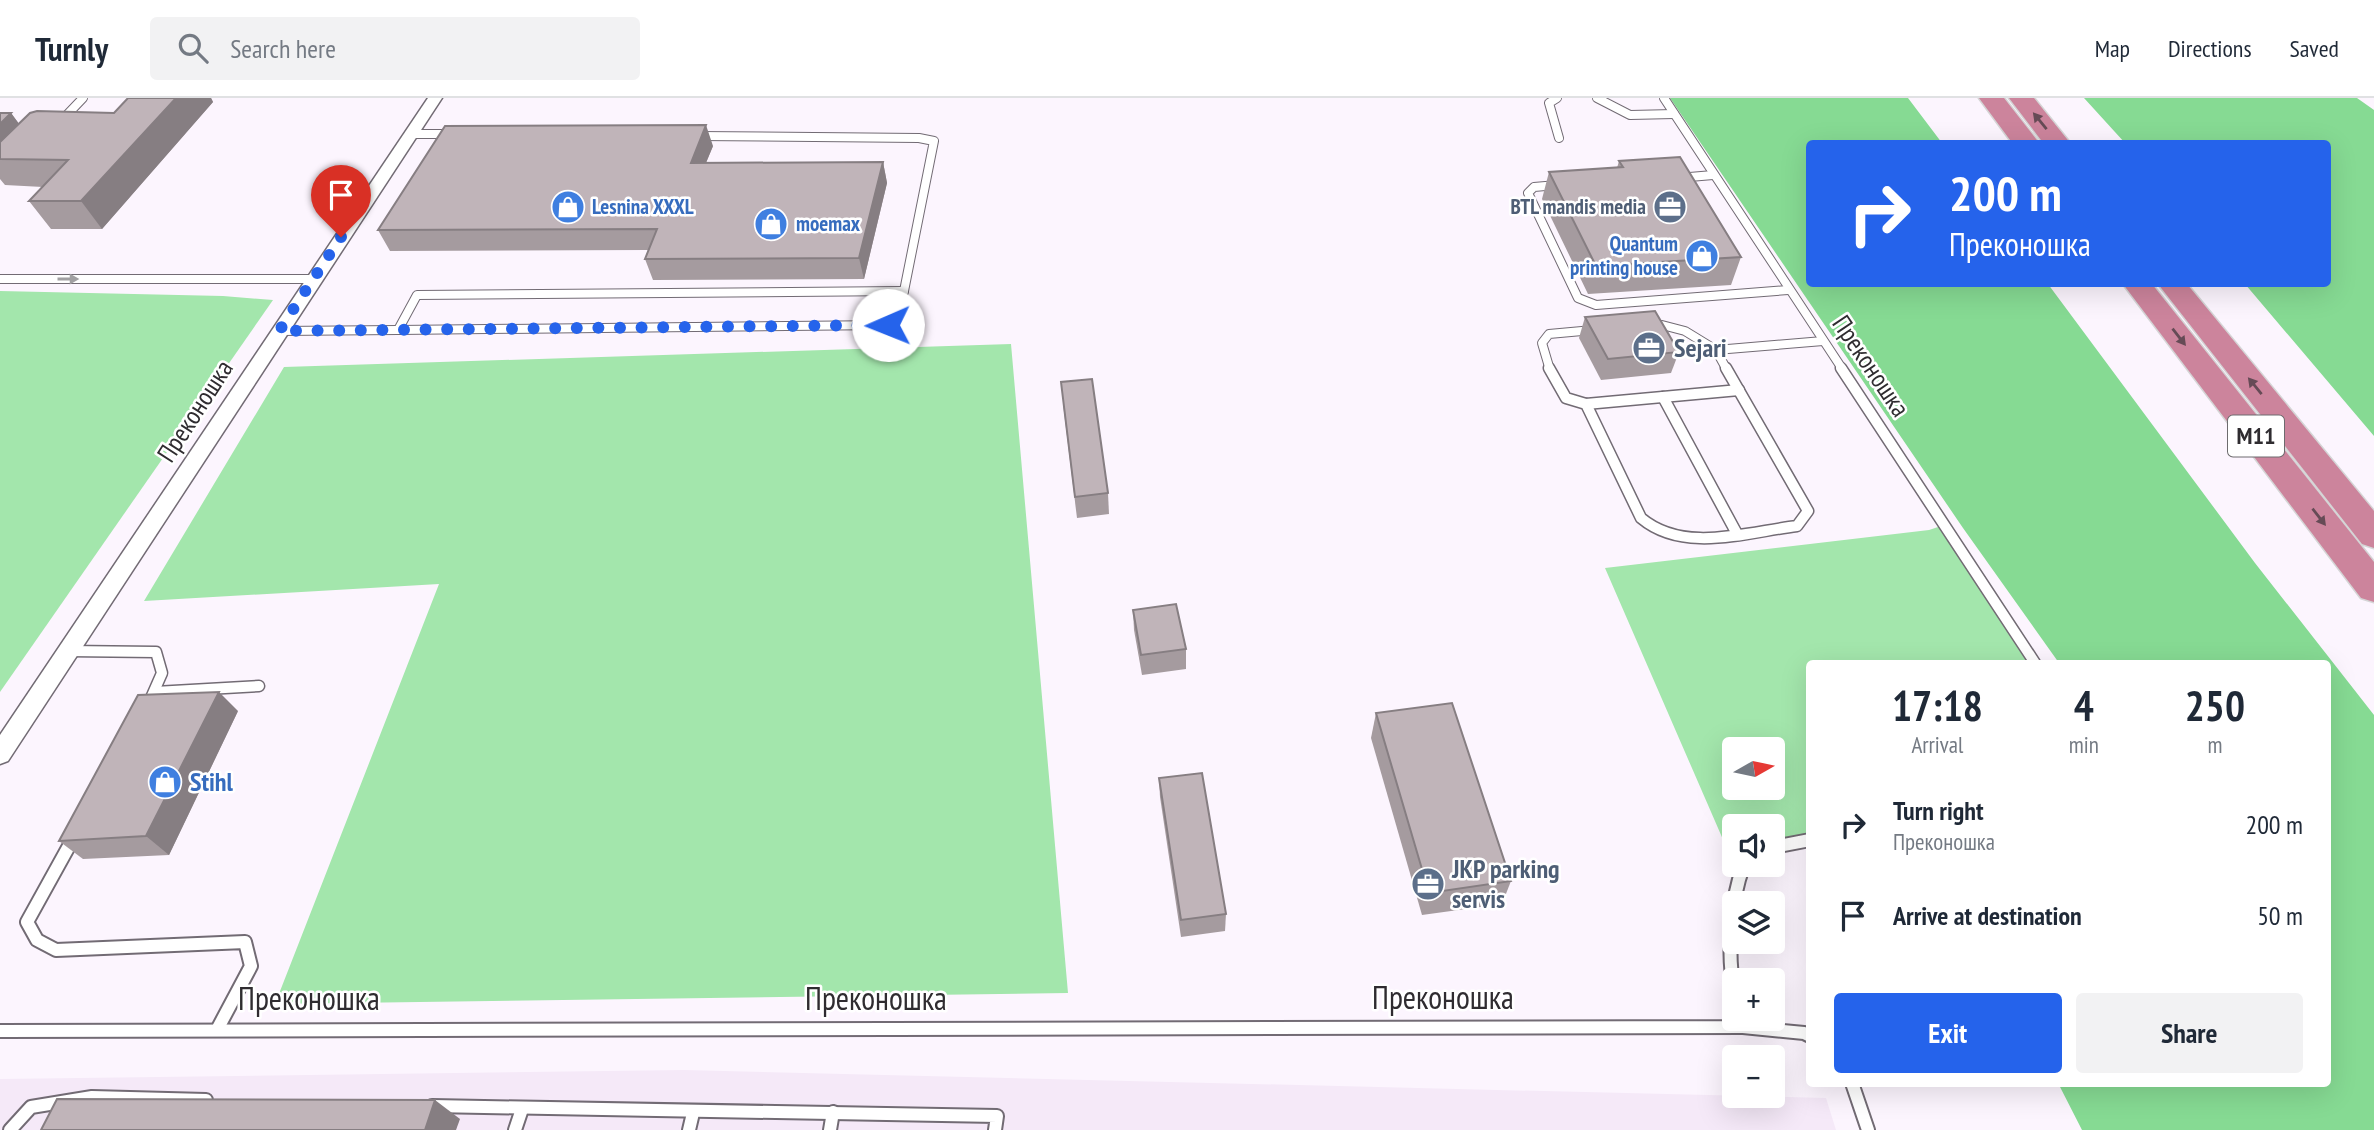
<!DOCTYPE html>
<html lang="en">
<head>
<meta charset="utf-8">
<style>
	:root { --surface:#fff; --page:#f2f2f3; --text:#1f2937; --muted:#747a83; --line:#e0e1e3; --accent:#2563eb }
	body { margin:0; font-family:"PT Sans Narrow",sans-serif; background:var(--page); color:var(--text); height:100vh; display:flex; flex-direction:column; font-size:26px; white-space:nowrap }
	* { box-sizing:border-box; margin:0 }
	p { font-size:23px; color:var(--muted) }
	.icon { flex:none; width:38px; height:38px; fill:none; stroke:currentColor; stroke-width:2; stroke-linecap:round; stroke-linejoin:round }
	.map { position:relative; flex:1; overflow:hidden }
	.details { position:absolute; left:1806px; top:562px; width:525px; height:427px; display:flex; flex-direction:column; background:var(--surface); border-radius:7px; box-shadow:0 7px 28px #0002 }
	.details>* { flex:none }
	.guide { position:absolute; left:1806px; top:42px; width:525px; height:147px; border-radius:7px; box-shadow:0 7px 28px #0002; background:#2563eb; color:#fff; overflow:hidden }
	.needle { width:46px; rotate:81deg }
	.buttons { position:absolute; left:1722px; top:639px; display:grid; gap:14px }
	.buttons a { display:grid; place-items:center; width:63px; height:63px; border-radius:7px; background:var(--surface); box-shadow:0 7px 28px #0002; font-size:35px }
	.pin { position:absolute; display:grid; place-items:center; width:60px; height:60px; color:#fff; margin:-72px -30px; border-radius:50% 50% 50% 0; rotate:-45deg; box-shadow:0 0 7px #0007 }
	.pin .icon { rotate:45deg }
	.me { position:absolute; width:77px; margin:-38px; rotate:269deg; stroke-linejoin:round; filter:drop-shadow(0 0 5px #0008) }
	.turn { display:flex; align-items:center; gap:24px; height:147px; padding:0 28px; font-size:32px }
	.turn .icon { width:91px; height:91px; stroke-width:2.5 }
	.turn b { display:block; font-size:49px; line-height:60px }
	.eta { display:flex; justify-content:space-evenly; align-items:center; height:119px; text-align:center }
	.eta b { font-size:42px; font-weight:700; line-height:49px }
	.cta { display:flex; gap:14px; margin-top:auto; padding:14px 28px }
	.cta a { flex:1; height:80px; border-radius:7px; background:var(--accent); color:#fff; font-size:28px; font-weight:700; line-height:80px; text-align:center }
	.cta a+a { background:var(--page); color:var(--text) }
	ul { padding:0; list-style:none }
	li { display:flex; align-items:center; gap:21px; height:91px; padding:0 28px }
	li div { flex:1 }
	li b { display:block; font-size:26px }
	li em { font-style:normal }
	header { display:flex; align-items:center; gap:42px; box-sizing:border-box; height:98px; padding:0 35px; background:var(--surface); border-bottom:2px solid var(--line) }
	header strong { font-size:33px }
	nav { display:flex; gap:38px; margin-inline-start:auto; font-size:24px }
	.search { width:490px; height:63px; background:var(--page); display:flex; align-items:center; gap:18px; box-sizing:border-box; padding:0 24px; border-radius:7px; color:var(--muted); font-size:26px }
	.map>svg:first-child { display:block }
	.built { fill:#f5e9f8 }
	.green { fill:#a3e6ac; fill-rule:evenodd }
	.forest { fill:#86da93 }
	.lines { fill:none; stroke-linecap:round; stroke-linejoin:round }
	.service-far2-casing { stroke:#726b74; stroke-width:10 }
	.service-far1-casing { stroke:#726b74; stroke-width:13 }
	.service-casing { stroke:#726b74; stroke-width:16 }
	.minor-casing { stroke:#726b74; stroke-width:3 }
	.trunk-casing { stroke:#d5d5d6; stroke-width:3 }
	.service-far2 { stroke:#fff; stroke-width:8 }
	.service-far1 { stroke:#fff; stroke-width:10 }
	.service { stroke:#fff; stroke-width:12 }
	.minor { fill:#fff; fill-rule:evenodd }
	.trunk { fill:#cc849c; fill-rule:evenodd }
	.wall { fill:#a59b9f }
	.shaded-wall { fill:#867e82 }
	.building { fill:#c0b4b9; stroke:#867e82; stroke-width:2 }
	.oneway { fill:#664b56 }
	.oneway2 { fill:#a1a0a2 }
	.route { stroke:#2563eb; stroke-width:12; stroke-dasharray:0 21.6 }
	.labels { text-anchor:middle; stroke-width:5; stroke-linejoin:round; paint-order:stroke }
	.far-shop-label { font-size:21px; font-weight:bold; fill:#366cbe; stroke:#fff; text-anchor:start }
	.far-service-label { font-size:21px; font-weight:bold; fill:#4e5e75; stroke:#fff; text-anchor:end }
	.shield { fill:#fff; stroke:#6d6b6e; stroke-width:2 }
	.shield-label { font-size:24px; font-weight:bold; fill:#2f2c30 }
	.service-label { font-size:26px; font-weight:bold; fill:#4e5e75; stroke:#fff; text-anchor:start }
	.street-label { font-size:26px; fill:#2f2c30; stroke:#fff }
	.shop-label { font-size:26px; font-weight:bold; fill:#366cbe; stroke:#fff; text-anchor:start }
	.near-street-label { font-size:32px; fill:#2f2c30; stroke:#fff }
</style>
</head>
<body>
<header>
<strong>Turnly</strong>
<div class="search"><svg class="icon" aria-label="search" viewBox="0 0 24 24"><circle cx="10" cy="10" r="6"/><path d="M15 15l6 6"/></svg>Search here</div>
<nav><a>Map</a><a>Directions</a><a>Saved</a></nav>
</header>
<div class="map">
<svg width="2374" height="1032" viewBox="0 0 2374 1032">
	<rect width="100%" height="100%" fill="#fcf5fe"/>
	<path class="built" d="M684 972 1826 1000 1836 1032H0V981Z"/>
	<g class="green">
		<path d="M0 193 223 198 273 202 0 594Z"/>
		<path d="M1011 246 1068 895 275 906 439 486 144 503 284 269Z"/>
		<path d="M1944 427 2035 565H1810L1809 738 1773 745V728H1734V752L1728 753 1605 470 1929 432ZM1734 651H1773V690H1734Z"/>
	</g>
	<g class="forest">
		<path d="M1670 0H1908L1942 45 1810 46V186H2048L2255 465 2374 617V1032H2082L2058 985H2328V565H2059L1963 430Z"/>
		<path d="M2084 0H2357L2374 12V338L2245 186H2328V46L2125 45Z"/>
	</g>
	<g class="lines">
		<defs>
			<g id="service-far2">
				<path d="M1557 0 1549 5 1559 40"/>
				<path d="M1597 0 1630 17 1674 16"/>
				<path d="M1664 0 1843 272"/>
				<path d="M62 22 83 0"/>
				<path d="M411 36H454"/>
				<path d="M697 38 919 40 934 43 904 193"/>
				<path d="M1678 80 1713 77"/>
				<path d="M1557 87 1534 89 1528 95 1578 200 1596 207 1788 192"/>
				<path d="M0 181H314"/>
				<path d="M904 193 898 217 888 227 398 232 417 197Z"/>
				<path d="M1651 228 1662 227 1685 233 1716 252 1823 243"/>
				<path d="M279 233 398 232"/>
				<path d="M1716 252 1727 272"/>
				<path d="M1550 272 1542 245 1549 236 1593 232"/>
			</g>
			<g id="service-far1">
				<path d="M1549 270 1566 300 1586 306 1641 420C1684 456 1747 434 1797 428L1808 413 1726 270"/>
				<path d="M1841 270 2035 565"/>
				<path d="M1663 299 1736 434"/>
				<path d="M1586 306 1739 292"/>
				<path d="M68 553 156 554 162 575 147 609"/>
				<path d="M155 594 259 588"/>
			</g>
			<g id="service">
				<path d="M74 739 27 824 37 842 56 852 245 844 251 868 218 930"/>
				<path d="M1773 749 1810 742"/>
				<path d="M1734 899C1728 853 1728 810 1744 766"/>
				<path d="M1743 929 1804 935 1810 938"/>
				<path d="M0 933 1743 929 1740 920"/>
				<path d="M1852 985 1868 1032"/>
				<path d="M432 1008 997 1018 995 1032"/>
				<path d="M10 1032 31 1009 92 999 206 1002"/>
				<path d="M515 1032 522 1011"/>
				<path d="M689 1032 693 1015"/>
				<path d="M830 1032 833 1014"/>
			</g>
			<path id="minor" d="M428 0H442L8 663 0 666V637Z"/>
			<g id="trunk">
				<path d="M1979 0H2004L2040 46H2013Z"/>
				<path d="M2009 0H2034L2071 46H2044Z"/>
				<path d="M2123 186H2152L2374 464V504L2361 500Z"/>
				<path d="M2158 186H2187L2374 413V450L2362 446Z"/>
			</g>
		</defs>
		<use href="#service-far2" class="service-far2-casing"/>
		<use href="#service-far1" class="service-far1-casing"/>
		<use href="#service" class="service-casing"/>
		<use href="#minor" class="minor-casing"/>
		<use href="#trunk" class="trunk-casing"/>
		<use href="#service-far2" class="service-far2"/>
		<use href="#service-far1" class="service-far1"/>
		<use href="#service" class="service"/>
		<use href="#minor" class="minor"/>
		<use href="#trunk" class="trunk"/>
	</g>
	<g class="wall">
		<path d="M128 0H211L213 4 102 131H51L29 103 43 89 5 87 0 81V15H11L19 26 114 15Z"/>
		<path d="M713 48 706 65 883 64 887 85 864 181 653 182 645 161 648 152 390 153 378 132Z"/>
		<path d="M1619 63 1741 159 1731 187 1588 196 1542 101 1549 74 1617 70Z"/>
		<path d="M1585 219 1679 254 1671 275 1601 282 1579 240Z"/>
		<path d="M1063 306 1108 395 1109 416 1077 420Z"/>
		<path d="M1133 512 1186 551V571L1142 577 1134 532Z"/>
		<path d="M238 613 169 757 83 761 59 743Z"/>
		<path d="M1376 615 1511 783 1502 806 1422 817 1371 640Z"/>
		<path d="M1159 680 1226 816 1225 833 1181 839 1160 699Z"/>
	</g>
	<g class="shaded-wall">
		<path d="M176 0H211L213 4 102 131 81 103Z"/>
		<path d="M11 15 31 42 0 61V26Z"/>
		<path d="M706 27 713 48 697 86 691 65Z"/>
		<path d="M883 64 887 85 864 181 859 160Z"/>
		<path d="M219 594 238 613 169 757 146 738Z"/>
		<path d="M435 1002 460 1021 456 1032H425Z"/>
	</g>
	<g class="building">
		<path d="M128 0H176L81 103H29L68 62 0 61V44L30 15 37 13 114 15Z"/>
		<path d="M0 15H11L0 26Z"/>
		<path d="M706 27 691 65 883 64 859 160 645 161 657 131 378 132 445 28Z"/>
		<path d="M1680 59 1741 159 1596 168 1549 74 1623 69 1619 63Z"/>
		<path d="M1655 213 1679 254 1608 261 1585 219Z"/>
		<path d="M1092 281 1108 395 1075 399 1061 284Z"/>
		<path d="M1176 506 1186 551 1141 557 1133 512Z"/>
		<path d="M219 594 146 738 59 743 138 597Z"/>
		<path d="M1452 605 1511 783 1429 795 1376 615Z"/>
		<path d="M1202 675 1226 816 1181 822 1159 680Z"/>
		<path d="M57 1001 435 1002 425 1032H41Z"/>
	</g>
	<defs><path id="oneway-solid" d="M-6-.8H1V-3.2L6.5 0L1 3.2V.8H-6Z" transform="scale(1.75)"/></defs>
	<g class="oneway">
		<use href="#oneway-solid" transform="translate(2040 23) rotate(-129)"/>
		<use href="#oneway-solid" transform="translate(2179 239) rotate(52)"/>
		<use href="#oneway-solid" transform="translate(2255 288) rotate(-129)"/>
		<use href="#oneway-solid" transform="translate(2319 419) rotate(52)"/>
	</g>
	<use class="oneway2" href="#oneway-solid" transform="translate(68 181)"/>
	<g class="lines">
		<path class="route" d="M341 139 279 233 888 227"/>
	</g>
	<defs>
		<symbol id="shop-disc" viewBox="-11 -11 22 22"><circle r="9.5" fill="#3f7fe0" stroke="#fff"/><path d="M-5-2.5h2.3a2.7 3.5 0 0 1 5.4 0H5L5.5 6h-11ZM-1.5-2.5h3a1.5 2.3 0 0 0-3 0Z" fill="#fff"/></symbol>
		<symbol id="office-disc" viewBox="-11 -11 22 22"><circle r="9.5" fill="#5c6f8a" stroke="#fff"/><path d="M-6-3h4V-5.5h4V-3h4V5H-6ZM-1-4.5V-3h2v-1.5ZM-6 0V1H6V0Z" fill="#fff"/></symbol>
	</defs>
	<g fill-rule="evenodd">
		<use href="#shop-disc" x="549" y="90" width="38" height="38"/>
		<use href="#office-disc" x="1651" y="90" width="38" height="38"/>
		<use href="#shop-disc" x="752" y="107" width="38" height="38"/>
		<use href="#shop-disc" x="1683" y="139" width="38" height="38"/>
		<use href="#office-disc" x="1630" y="231" width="38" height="38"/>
		<use href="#shop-disc" x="146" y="665" width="38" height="38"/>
		<use href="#office-disc" x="1409" y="767" width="38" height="38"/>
	</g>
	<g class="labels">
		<g class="far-shop-label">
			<text x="592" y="116">Lesnina XXXL</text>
			<text x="796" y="133">moemax</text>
			<text x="1678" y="153" text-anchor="end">Quantum<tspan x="1678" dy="24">printing house</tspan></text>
		</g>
		<g class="far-service-label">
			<text x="1646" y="116">BTL mandis media</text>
		</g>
		<rect class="shield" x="2228" y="317.5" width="56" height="41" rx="5"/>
		<g class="shield-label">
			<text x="2256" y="346">M11</text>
		</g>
		<g class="service-label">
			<text x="1674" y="259">Sejari</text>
			<text x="1452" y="780">JKP parking<tspan x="1452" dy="30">servis</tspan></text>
		</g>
		<g class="street-label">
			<text transform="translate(1871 268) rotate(56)" y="9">Преконошка</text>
			<text transform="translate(195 313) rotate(-57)" y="9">Преконошка</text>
		</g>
		<g class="shop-label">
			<text x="190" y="693">Stihl</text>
		</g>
		<g class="near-street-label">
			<text x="1443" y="911">Преконошка</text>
			<text x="309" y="912">Преконошка</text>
			<text x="876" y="912">Преконошка</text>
		</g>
	</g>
</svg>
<div class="buttons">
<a><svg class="needle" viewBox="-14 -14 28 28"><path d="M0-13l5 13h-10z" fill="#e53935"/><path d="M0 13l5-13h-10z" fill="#747a83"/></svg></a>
<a><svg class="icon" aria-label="sound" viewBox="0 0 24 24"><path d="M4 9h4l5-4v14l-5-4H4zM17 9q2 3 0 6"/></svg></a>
<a><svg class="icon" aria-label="layers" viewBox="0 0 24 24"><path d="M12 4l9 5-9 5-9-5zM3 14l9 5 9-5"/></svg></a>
<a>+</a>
<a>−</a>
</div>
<div class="pin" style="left:341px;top:139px;background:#d93025"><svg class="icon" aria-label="arrive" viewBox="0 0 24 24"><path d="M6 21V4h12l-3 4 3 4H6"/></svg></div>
<svg class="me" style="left:888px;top:227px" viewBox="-20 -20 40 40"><circle r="19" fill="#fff"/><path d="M0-13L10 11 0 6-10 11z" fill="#2563eb"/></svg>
<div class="guide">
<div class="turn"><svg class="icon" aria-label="right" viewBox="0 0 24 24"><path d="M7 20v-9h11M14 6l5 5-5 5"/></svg><div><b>200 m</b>Преконошка</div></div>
</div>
<section class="details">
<div class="eta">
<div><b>17:18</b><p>Arrival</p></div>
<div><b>4</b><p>min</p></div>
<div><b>250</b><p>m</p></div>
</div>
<ul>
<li><svg class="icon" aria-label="right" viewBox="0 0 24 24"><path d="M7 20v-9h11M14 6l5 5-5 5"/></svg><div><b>Turn right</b><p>Преконошка</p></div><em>200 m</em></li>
<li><svg class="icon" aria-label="arrive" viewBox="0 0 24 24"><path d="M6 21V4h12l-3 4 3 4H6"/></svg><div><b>Arrive at destination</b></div><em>50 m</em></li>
</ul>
<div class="cta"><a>Exit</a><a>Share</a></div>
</section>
</div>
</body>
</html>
